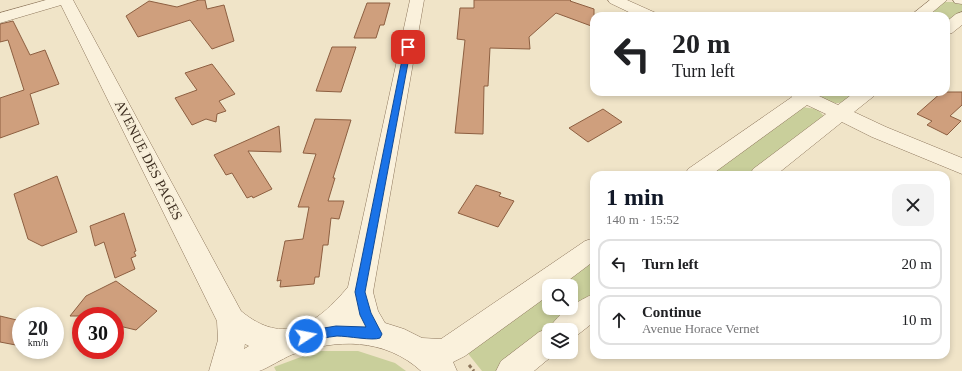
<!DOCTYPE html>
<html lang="en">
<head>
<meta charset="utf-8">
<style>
	:root { --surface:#fff; --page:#f2f2f2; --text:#202124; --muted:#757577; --line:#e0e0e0; --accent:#111827 }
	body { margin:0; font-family:Georgia,serif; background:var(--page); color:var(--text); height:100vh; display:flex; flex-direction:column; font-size:15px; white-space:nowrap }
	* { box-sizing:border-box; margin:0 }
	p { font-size:13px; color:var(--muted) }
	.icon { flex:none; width:22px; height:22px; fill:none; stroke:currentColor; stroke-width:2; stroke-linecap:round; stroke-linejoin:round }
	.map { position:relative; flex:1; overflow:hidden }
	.sheet { position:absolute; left:590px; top:171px; width:360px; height:188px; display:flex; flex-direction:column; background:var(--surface); border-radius:12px; box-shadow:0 2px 6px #0003 }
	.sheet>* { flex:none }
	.guide { position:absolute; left:590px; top:12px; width:360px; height:84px; border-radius:12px; box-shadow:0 2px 6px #0003; background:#fff; color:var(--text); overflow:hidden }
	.tools { position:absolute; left:542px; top:279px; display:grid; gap:8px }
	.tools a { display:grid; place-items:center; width:36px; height:36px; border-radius:8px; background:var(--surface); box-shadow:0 2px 6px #0003; font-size:20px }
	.speed { position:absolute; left:12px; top:307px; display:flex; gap:8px; font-size:20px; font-weight:700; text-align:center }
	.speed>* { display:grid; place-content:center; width:52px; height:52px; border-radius:50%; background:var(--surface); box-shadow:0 2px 6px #0003; line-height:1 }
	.speed small { font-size:10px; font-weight:400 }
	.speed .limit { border:6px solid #d22; background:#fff; color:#111 }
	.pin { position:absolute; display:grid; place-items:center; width:34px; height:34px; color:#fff; margin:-17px; border-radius:8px; box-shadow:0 2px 6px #0006 }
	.me { position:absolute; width:44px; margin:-22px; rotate:79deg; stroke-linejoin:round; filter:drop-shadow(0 0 3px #0008) }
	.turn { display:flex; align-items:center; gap:14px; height:84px; padding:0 16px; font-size:18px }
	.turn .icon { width:52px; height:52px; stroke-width:2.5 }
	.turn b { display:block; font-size:28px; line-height:34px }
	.round { display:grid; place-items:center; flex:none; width:42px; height:42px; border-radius:12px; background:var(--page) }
	.headline { display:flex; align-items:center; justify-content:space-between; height:68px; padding:0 16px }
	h1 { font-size:24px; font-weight:700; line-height:30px; color:var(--accent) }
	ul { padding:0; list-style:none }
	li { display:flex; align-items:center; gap:12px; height:50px; margin:0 8px 6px; padding:0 8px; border:2px solid var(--line); border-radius:12px }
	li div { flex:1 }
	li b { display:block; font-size:15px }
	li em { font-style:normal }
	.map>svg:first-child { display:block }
	.green { fill:#c9cf9b }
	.building { fill:#cf9f7d; stroke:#8d5f41 }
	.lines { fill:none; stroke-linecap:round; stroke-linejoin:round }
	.street-casing { stroke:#8d765c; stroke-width:1 }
	.path { stroke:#8d765c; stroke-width:3; stroke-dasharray:3.5 2.5; stroke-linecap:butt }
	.street { fill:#faf1dc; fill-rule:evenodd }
	.route { fill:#1a73e8; stroke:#114b97 }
	.labels { text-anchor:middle; stroke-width:4; stroke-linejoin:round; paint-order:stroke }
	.street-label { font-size:14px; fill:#3d2e20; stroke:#f7eed8 }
</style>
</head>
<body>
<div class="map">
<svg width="962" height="371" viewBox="0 0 962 371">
	<rect width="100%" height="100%" fill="#f0e4c8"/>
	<g class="green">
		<path d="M944 2H955L962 4V13L946 26V16H925Z"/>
		<path d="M821 92H859C848 99 842 107 829 101 825 99 823 99 821 96Z"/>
		<path d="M801 107 817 109 824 116 752 175H708Z"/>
		<path d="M594 258V298L549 330 500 371H482L466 351 549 290V308H571V286H555Z"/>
		<path d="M317 351H358L395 363 406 371H276L274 367Z"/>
	</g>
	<g class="building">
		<path d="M199 0H205L207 9 224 5 234 41 212 49 190 20 138 37 126 16 149 1 177 7Z"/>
		<path d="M474 0H571L570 1 594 9V27L556 13 529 37 530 49 490 48 488 86H484L483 134 455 133 465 40 457 39 460 8H474Z"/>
		<path d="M367 3H390L384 25H380L376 38H354Z"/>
		<path d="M13 21 30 55 45 50 59 84 30 94 39 124 0 138V98L24 90 8 40 0 42V24Z"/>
		<path d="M332 47H356L341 92 316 91Z"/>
		<path d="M212 64 235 94 219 101 226 111 217 114 216 122 206 119 192 125 175 98 197 90 185 73Z"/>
		<path d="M942 92H962V105L950 116 961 121 947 135 927 125 932 121 917 114Z"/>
		<path d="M603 109 622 122 588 142 569 128Z"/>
		<path d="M315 119 351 120 333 178H335L328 201H344L339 219 331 218 328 245H323L319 277H315L314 284 280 287 281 280 277 281 285 241 303 239 309 207H298L316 154 303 153Z"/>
		<path d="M279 126 281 152 248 151 272 189 253 198 252 196 247 198 232 173 226 175 214 155Z"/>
		<path d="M57 176 77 232 42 246 28 239 14 194Z"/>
		<path d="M476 185 501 193 499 196 514 201 498 227 458 213Z"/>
		<path d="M124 213 136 251 134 252 136 256 131 258 135 269 115 278 104 242 95 246 90 226Z"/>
		<path d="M116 281 157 311 136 330 115 325V316H70L86 296Z"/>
		<path d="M0 316 21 321V346L0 342Z"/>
	</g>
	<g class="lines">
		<defs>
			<g id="street">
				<path d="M46 0H73L241 311C284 347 317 324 348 287L410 0H424L373 292 378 311 385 323 404 329 422 338 441 339 585 241 594 238V261L561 286H549V295L465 356 453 362 457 371H421C385 338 336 338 291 355 284 358 264 370 259 371 243 371 225 371 209 371L218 340 217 321 61 5 0 23V13ZM245 344 249 346 244 349Z"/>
				<path d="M608 0H627L656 13 658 16H637L610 3Z"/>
				<path d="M930 0H947L928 16H910Z"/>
				<path d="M953 0H962V4L955 3Z"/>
				<path d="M962 12V25L952 33 946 35V22L956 14Z"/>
				<path d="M787 92H821L819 96 838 105 855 92H876L874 96 854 112 886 127 962 158V174L872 137 842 122 776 175H750L753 169 826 114 807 105 711 175H685L688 169 792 97Z"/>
				<path d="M594 294V322L571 340V330H549V352H557L534 371H496L501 361 539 332 550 328C556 315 580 299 594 294Z"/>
			</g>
		</defs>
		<use href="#street" class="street-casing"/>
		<path class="path" d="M469 365 474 371"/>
		<use href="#street" class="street"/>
	</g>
	<path class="route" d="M405 45 411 47 365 292 371 313 382 334 380 338C373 341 348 336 337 336 327 337 316 340 306 341L302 340 300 336 302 332 306 331 336 326 366 327 360 315 355 292Z"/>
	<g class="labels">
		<g class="street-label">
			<text transform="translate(149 160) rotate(63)" y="5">AVENUE DES PAGES</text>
		</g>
	</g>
</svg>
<div class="tools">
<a><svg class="icon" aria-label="search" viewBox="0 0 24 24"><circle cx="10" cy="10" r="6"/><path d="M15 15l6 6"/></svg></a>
<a><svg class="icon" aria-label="layers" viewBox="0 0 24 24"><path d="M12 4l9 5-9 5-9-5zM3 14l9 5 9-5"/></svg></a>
</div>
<div class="speed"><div>20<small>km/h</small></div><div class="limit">30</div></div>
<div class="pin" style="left:408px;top:47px;background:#d93025"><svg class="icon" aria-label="arrive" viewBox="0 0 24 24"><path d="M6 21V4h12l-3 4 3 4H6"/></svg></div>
<svg class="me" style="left:306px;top:336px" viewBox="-20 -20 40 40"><circle r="17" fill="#1a73e8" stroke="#fff" stroke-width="3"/><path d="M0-11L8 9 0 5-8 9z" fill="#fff"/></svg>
<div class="guide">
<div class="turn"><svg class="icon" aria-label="left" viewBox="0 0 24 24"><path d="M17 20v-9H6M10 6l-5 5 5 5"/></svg><div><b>20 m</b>Turn left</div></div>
</div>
<section class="sheet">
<div class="headline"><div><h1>1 min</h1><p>140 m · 15:52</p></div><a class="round"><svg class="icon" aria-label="close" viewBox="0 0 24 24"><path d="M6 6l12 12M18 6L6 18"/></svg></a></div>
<ul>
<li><svg class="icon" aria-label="left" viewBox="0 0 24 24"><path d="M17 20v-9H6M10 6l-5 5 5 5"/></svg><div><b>Turn left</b></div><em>20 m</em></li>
<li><svg class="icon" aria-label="ahead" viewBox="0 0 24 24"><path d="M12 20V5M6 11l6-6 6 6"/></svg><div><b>Continue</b><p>Avenue Horace Vernet</p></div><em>10 m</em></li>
</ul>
</section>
</div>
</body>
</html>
